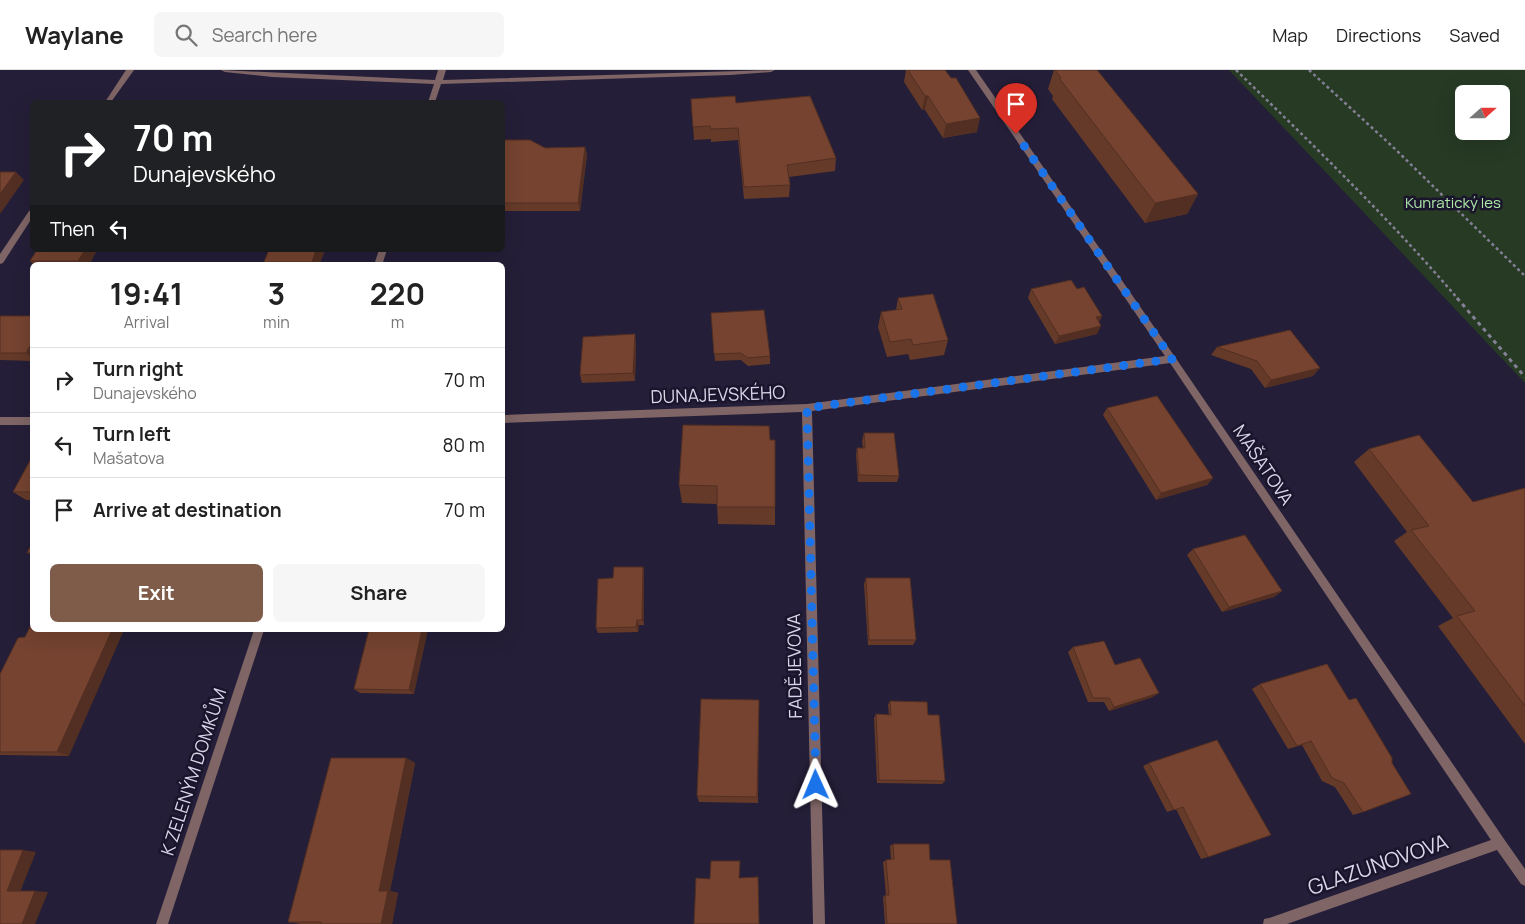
<!DOCTYPE html>
<html lang="en">
<head>
<meta charset="utf-8">
<style>
	:root { --surface:#fff; --page:#f6f6f6; --text:#222; --muted:#767676; --line:#e0e0e0; --accent:#7f5c4a }
	body { margin:0; font-family:Manrope,sans-serif; background:var(--page); color:var(--text); height:100vh; display:flex; flex-direction:column; font-size:19px; white-space:nowrap }
	* { box-sizing:border-box; margin:0 }
	p { font-size:16px; color:var(--muted) }
	.icon { flex:none; width:28px; height:28px; fill:none; stroke:currentColor; stroke-width:2; stroke-linecap:round; stroke-linejoin:round }
	.map { position:relative; flex:1; overflow:hidden }
	.sheet { position:absolute; left:30px; top:192px; width:475px; height:370px; display:flex; flex-direction:column; background:var(--surface); border-radius:8px; box-shadow:0 5px 20px #0002 }
	.sheet>* { flex:none }
	.guide { position:absolute; left:30px; top:30px; width:475px; height:152px; border-radius:8px; box-shadow:0 5px 20px #0002; background:#202124; color:#fff; overflow:hidden }
	.needle { width:32px; rotate:69deg }
	.fabs { position:absolute; left:1455px; top:15px; display:grid; gap:10px }
	.fabs a { display:grid; place-items:center; width:55px; height:55px; border-radius:8px; background:var(--surface); box-shadow:0 5px 20px #0002; font-size:25px }
	.pin { position:absolute; display:grid; place-items:center; width:42px; height:42px; color:#fff; margin:-51px -21px; border-radius:50% 50% 50% 0; rotate:-45deg; box-shadow:0 0 5px #0007 }
	.pin .icon { rotate:45deg }
	.me { position:absolute; width:55px; margin:-28px; rotate:359deg; stroke-linejoin:round; filter:drop-shadow(0 0 4px #0008) }
	.turn { display:flex; align-items:center; gap:18px; height:105px; padding:0 20px; font-size:22px }
	.turn .icon { width:65px; height:65px; stroke-width:2.5 }
	.turn b { display:block; font-size:35px; line-height:42px }
	.then { display:flex; align-items:center; height:48px; padding:0 20px; background:#0003; gap:10px; font-size:19px }
	.eta { display:flex; justify-content:space-evenly; align-items:center; height:85px; text-align:center }
	.eta b { font-size:30px; font-weight:700; line-height:35px }
	.primary-button { display:flex; gap:10px; margin-top:auto; padding:10px 20px }
	.primary-button a { flex:1; height:58px; border-radius:8px; background:var(--accent); color:#fff; font-size:20px; font-weight:700; line-height:58px; text-align:center }
	.primary-button a+a { background:var(--page); color:var(--text) }
	ul { padding:0; list-style:none }
	li { display:flex; align-items:center; gap:15px; height:65px; padding:0 20px; border-top:1px solid var(--line) }
	li div { flex:1 }
	li b { display:block; font-size:19px }
	li em { font-style:normal }
	header { display:flex; align-items:center; gap:30px; box-sizing:border-box; height:70px; padding:0 25px; background:var(--surface); border-bottom:1px solid var(--line) }
	header strong { font-size:24px }
	nav { display:flex; gap:28px; margin-inline-start:auto; font-size:18px }
	.search { width:350px; height:45px; background:var(--page); display:flex; align-items:center; gap:12px; box-sizing:border-box; padding:0 18px; border-radius:8px; color:var(--muted); font-size:19px }
	.map>svg:first-child { display:block }
	.green { fill:#263a24; fill-rule:evenodd }
	.lines { fill:none; stroke-linecap:round; stroke-linejoin:round }
	.path-far1 { stroke:#858096; stroke-width:2.5; stroke-dasharray:3 3; stroke-linecap:butt }
	.path { stroke:#858096; stroke-width:3; stroke-dasharray:4 4; stroke-linecap:butt }
	.minor { fill:#7f6565; fill-rule:evenodd }
	.wall { fill:#653a29 }
	.shaded-wall { fill:#522f22 }
	.building { fill:#754330; stroke:#522f22 }
	.route { stroke:#1a73e8; stroke-width:9; stroke-dasharray:0 16.2 }
	.labels { text-anchor:middle; stroke-width:5; stroke-linejoin:round; paint-order:stroke }
	.far-park-label { font-size:15px; fill:#aee9a8; stroke:#1a152d }
	.street-label { font-size:18px; fill:#d9d6e8; stroke:#1a152d }
	.near-street-label { font-size:21px; fill:#d9d6e8; stroke:#1a152d }
</style>
</head>
<body>
<header>
<strong>Waylane</strong>
<div class="search"><svg class="icon" aria-label="search" viewBox="0 0 24 24"><circle cx="10" cy="10" r="6"/><path d="M15 15l6 6"/></svg>Search here</div>
<nav><a>Map</a><a>Directions</a><a>Saved</a></nav>
</header>
<div class="map">
<svg width="1525" height="854" viewBox="0 0 1525 854">
	<rect width="100%" height="100%" fill="#241e38"/>
	<path class="green" d="M1229 0H1525V313ZM1464 24H1501V61H1464Z"/>
	<g class="lines">
		<g class="path-far1">
			<path d="M1236 0C1312 74 1389 148 1458 229"/>
			<path d="M1309 0 1393 77 1525 206"/>
		</g>
		<path class="path" d="M1457 228 1525 307"/>
		<g class="minor">
			<path d="M126 0H134L111 32H105Z"/>
			<path d="M221 0 435 10 438 0H446L443 10 775 0 771 2 730 5 441 14 435 32H428L434 14 272 7 225 2Z"/>
			<path d="M968 0H976L1175 287 1504 769 1525 799V816L1521 814 1497 780 1287 854H1263L1264 849 1269 848 1491 770 1170 293 812 341 825 854H813L802 342 502 353V345L807 334 1165 286Z"/>
			<path d="M32 140V148L3 193 0 194V184L29 141Z"/>
			<path d="M379 180H387L382 195H374Z"/>
			<rect x="0" y="347" width="32" height="8"/>
			<path d="M254 560H264L168 854H156Z"/>
		</g>
	</g>
	<g class="wall">
		<path d="M906 0H945L977 62 943 68 925 40H922L904 12Z"/>
		<path d="M1054 0H1097L1198 124 1187 144 1145 153 1052 29 1053 26 1048 19Z"/>
		<path d="M691 29 736 33 836 88 835 101 789 107 790 115 789 127 744 129 738 70 711 72V69L694 70Z"/>
		<path d="M502 70 545 78 585 77 587 85 580 141H502Z"/>
		<path d="M97 180 89 195H34L30 191Z"/>
		<path d="M269 180H325L319 195H266L264 192Z"/>
		<path d="M1031 219H1077L1102 246 1099 252 1097 264 1055 274 1028 228Z"/>
		<path d="M898 228 948 270 944 285 910 290 908 284 887 287 878 257 881 242 896 240Z"/>
		<path d="M711 243 770 286V294L748 296 741 290 715 291Z"/>
		<path d="M0 246H32V291L0 290Z"/>
		<path d="M636 272 635 311 582 313 580 305Z"/>
		<path d="M1217 277 1313 306 1265 318 1251 299 1211 285Z"/>
		<path d="M1107 338 1213 408 1207 415 1156 430 1103 345Z"/>
		<path d="M683 355 775 437V455L718 454 717 434 682 433 679 415Z"/>
		<path d="M864 363 899 406 897 412H858L856 385 857 378H863L862 371Z"/>
		<path d="M1369 379 1473 432 1525 418V674L1438 556 1453 548 1394 471 1407 462 1354 392Z"/>
		<path d="M32 387V430H26L13 422Z"/>
		<path d="M1193 479 1282 521 1274 527 1222 542 1187 485Z"/>
		<path d="M643 497 644 503V555H639L638 562 598 563 596 558 613 508Z"/>
		<path d="M866 508 916 570 913 575H868L864 514Z"/>
		<path d="M369 560 414 624 360 623 354 619Z"/>
		<path d="M25 567 69 686 0 685V604Z"/>
		<path d="M1073 577 1115 595 1153 627 1109 641 1104 632H1088L1068 582Z"/>
		<path d="M1260 614 1349 630 1363 742 1353 745 1335 717 1322 711 1302 675 1288 679 1252 619Z"/>
		<path d="M759 630 758 733 699 732 697 726Z"/>
		<path d="M890 631 928 645 945 711 942 714 877 713 874 648 876 644 889 645 888 635Z"/>
		<path d="M1217 670 1208 787 1201 789 1176 739 1167 742 1143 696 1149 693Z"/>
		<path d="M406 688 415 693 390 821 398 823 392 854H301L288 852Z"/>
		<path d="M893 774 930 790 957 854H885L883 827 886 825 883 792 886 790H891L890 776Z"/>
	</g>
	<g class="shaded-wall">
		<path d="M925 26H928L925 40H922Z"/>
		<path d="M980 48 977 62 943 68 946 54Z"/>
		<path d="M585 77 587 85 580 141 578 133Z"/>
		<path d="M16 102 24 110 0 144V124Z"/>
		<path d="M1198 124 1187 144 1145 153 1155 133Z"/>
		<path d="M85 180H97L89 195H82L78 191Z"/>
		<path d="M316 180H325L319 195H314L312 192Z"/>
		<path d="M1102 246 1098 254 1096 247Z"/>
		<path d="M1101 256 1097 264 1055 274 1059 266Z"/>
		<path d="M635 264 636 272 635 311 633 303Z"/>
		<path d="M32 272V288L26 283Z"/>
		<path d="M1320 298 1313 306 1265 318 1271 310Z"/>
		<path d="M1213 408 1207 415 1156 430 1161 423Z"/>
		<path d="M643 497 644 503V555L642 550Z"/>
		<path d="M1282 521 1274 527 1222 542 1229 537Z"/>
		<path d="M637 550 639 555 638 562 636 557Z"/>
		<path d="M112 560H124L69 686 57 682Z"/>
		<path d="M422 560H428L414 624 409 620Z"/>
		<path d="M1159 623 1153 627 1109 641 1114 637Z"/>
		<path d="M1311 671 1302 675 1288 679 1297 676Z"/>
		<path d="M406 688 415 693 390 821 398 823 392 854H381L379 821Z"/>
		<path d="M23 780 36 782 20 822 7 821Z"/>
		<path d="M35 821 48 822 35 854H22Z"/>
	</g>
	<g class="building">
		<path d="M908 0H945L951 8H956L980 48 946 54 928 26H925Z"/>
		<path d="M1055 0H1097L1198 124 1155 133 1059 8H1061Z"/>
		<path d="M735 26 736 33 810 26 836 88 787 95 790 115 744 117 738 58 711 59 710 56 693 57 691 29Z"/>
		<path d="M502 70H530L545 78 585 77 578 133H502Z"/>
		<path d="M0 102H16L0 124Z"/>
		<path d="M37 180H85L78 191H30Z"/>
		<path d="M269 180H316L312 192H264Z"/>
		<path d="M1071 210 1077 219 1084 217 1102 246 1096 247 1101 256 1059 266 1031 219Z"/>
		<path d="M933 224 948 270 913 275 911 269 890 272 881 242 902 239 898 228Z"/>
		<path d="M764 240 770 286 748 288 741 283 714 284 711 243Z"/>
		<path d="M0 246H32V272L26 283H0Z"/>
		<path d="M1290 260 1320 298 1271 310 1257 291 1217 277Z"/>
		<path d="M635 264 633 303 580 305 583 267Z"/>
		<path d="M1157 326 1213 408 1161 423 1107 338Z"/>
		<path d="M683 355 769 356 770 370H775V437H717V416L679 415Z"/>
		<path d="M864 363H894L899 406 859 405 857 378H865Z"/>
		<path d="M1419 365 1473 432 1525 418V636L1457 546 1475 541 1411 460 1429 456 1369 379Z"/>
		<path d="M32 387V422H13Z"/>
		<path d="M1245 465 1282 521 1229 537 1193 479Z"/>
		<path d="M32 473V483H27Z"/>
		<path d="M614 497H643L642 550H637L636 557 596 558 598 509 613 508Z"/>
		<path d="M866 508H910L916 570H869Z"/>
		<path d="M32 553V560H112L57 682H0V604L18 568 25 567Z"/>
		<path d="M369 560H422L409 620 354 619Z"/>
		<path d="M1104 571 1115 595 1140 588 1159 623 1114 637 1109 628H1093L1073 577Z"/>
		<path d="M1327 594 1349 630 1356 628 1392 688V693L1411 724 1363 742 1344 713 1332 708 1311 671 1297 676 1260 614Z"/>
		<path d="M701 629 759 630 757 727 697 726Z"/>
		<path d="M890 631 927 632 928 645H939L945 711 879 710 876 644 891 645Z"/>
		<path d="M1217 670 1271 765 1208 787 1183 737 1174 740 1149 693Z"/>
		<path d="M331 688H406L379 821H388L381 854H321V852H288Z"/>
		<path d="M893 774H929L930 790H950L957 854H887L885 825H889L886 790 894 789Z"/>
		<path d="M0 780H23L7 821H35L22 854H0Z"/>
		<path d="M711 791H740L739 808 758 807 759 854H694L696 808 710 809Z"/>
	</g>
	<g class="lines">
		<path class="route" d="M816 715 807 338 1172 289 1016 64"/>
	</g>
	<g class="labels">
		<g class="far-park-label">
			<text x="1453" y="138">Kunratický les</text>
		</g>
		<g class="street-label">
			<text transform="translate(718 325) rotate(-2)" y="6">DUNAJEVSKÉHO</text>
			<text transform="translate(1263 395) rotate(56)" y="6">MAŠATOVA</text>
			<text transform="translate(795 596) rotate(-91)" y="6">FADĚJEVOVA</text>
			<text transform="translate(194 702) rotate(-72)" y="6">K ZELENÝM DOMKŮM</text>
		</g>
		<g class="near-street-label">
			<text transform="translate(1378 795) rotate(-19)" y="7">GLAZUNOVOVA</text>
		</g>
	</g>
</svg>
<div class="fabs">
<a><svg class="needle" viewBox="-14 -14 28 28"><path d="M0-13l5 13h-10z" fill="#e53935"/><path d="M0 13l5-13h-10z" fill="#767676"/></svg></a>
</div>
<div class="pin" style="left:1016px;top:64px;background:#d93025"><svg class="icon" aria-label="arrive" viewBox="0 0 24 24"><path d="M6 21V4h12l-3 4 3 4H6"/></svg></div>
<svg class="me" style="left:816px;top:715px" viewBox="-20 -20 40 40"><path d="M0-17L14 15 0 8-14 15z" fill="#1a73e8" stroke="#fff" stroke-width="4"/></svg>
<div class="guide">
<div class="turn"><svg class="icon" aria-label="right" viewBox="0 0 24 24"><path d="M7 20v-9h11M14 6l5 5-5 5"/></svg><div><b>70 m</b>Dunajevského</div></div>
<div class="then">Then<svg class="icon" aria-label="left" viewBox="0 0 24 24"><path d="M17 20v-9H6M10 6l-5 5 5 5"/></svg></div>
</div>
<section class="sheet">
<div class="eta">
<div><b>19:41</b><p>Arrival</p></div>
<div><b>3</b><p>min</p></div>
<div><b>220</b><p>m</p></div>
</div>
<ul>
<li><svg class="icon" aria-label="right" viewBox="0 0 24 24"><path d="M7 20v-9h11M14 6l5 5-5 5"/></svg><div><b>Turn right</b><p>Dunajevského</p></div><em>70 m</em></li>
<li><svg class="icon" aria-label="left" viewBox="0 0 24 24"><path d="M17 20v-9H6M10 6l-5 5 5 5"/></svg><div><b>Turn left</b><p>Mašatova</p></div><em>80 m</em></li>
<li><svg class="icon" aria-label="arrive" viewBox="0 0 24 24"><path d="M6 21V4h12l-3 4 3 4H6"/></svg><div><b>Arrive at destination</b></div><em>70 m</em></li>
</ul>
<div class="primary-button"><a>Exit</a><a>Share</a></div>
</section>
</div>
</body>
</html>
